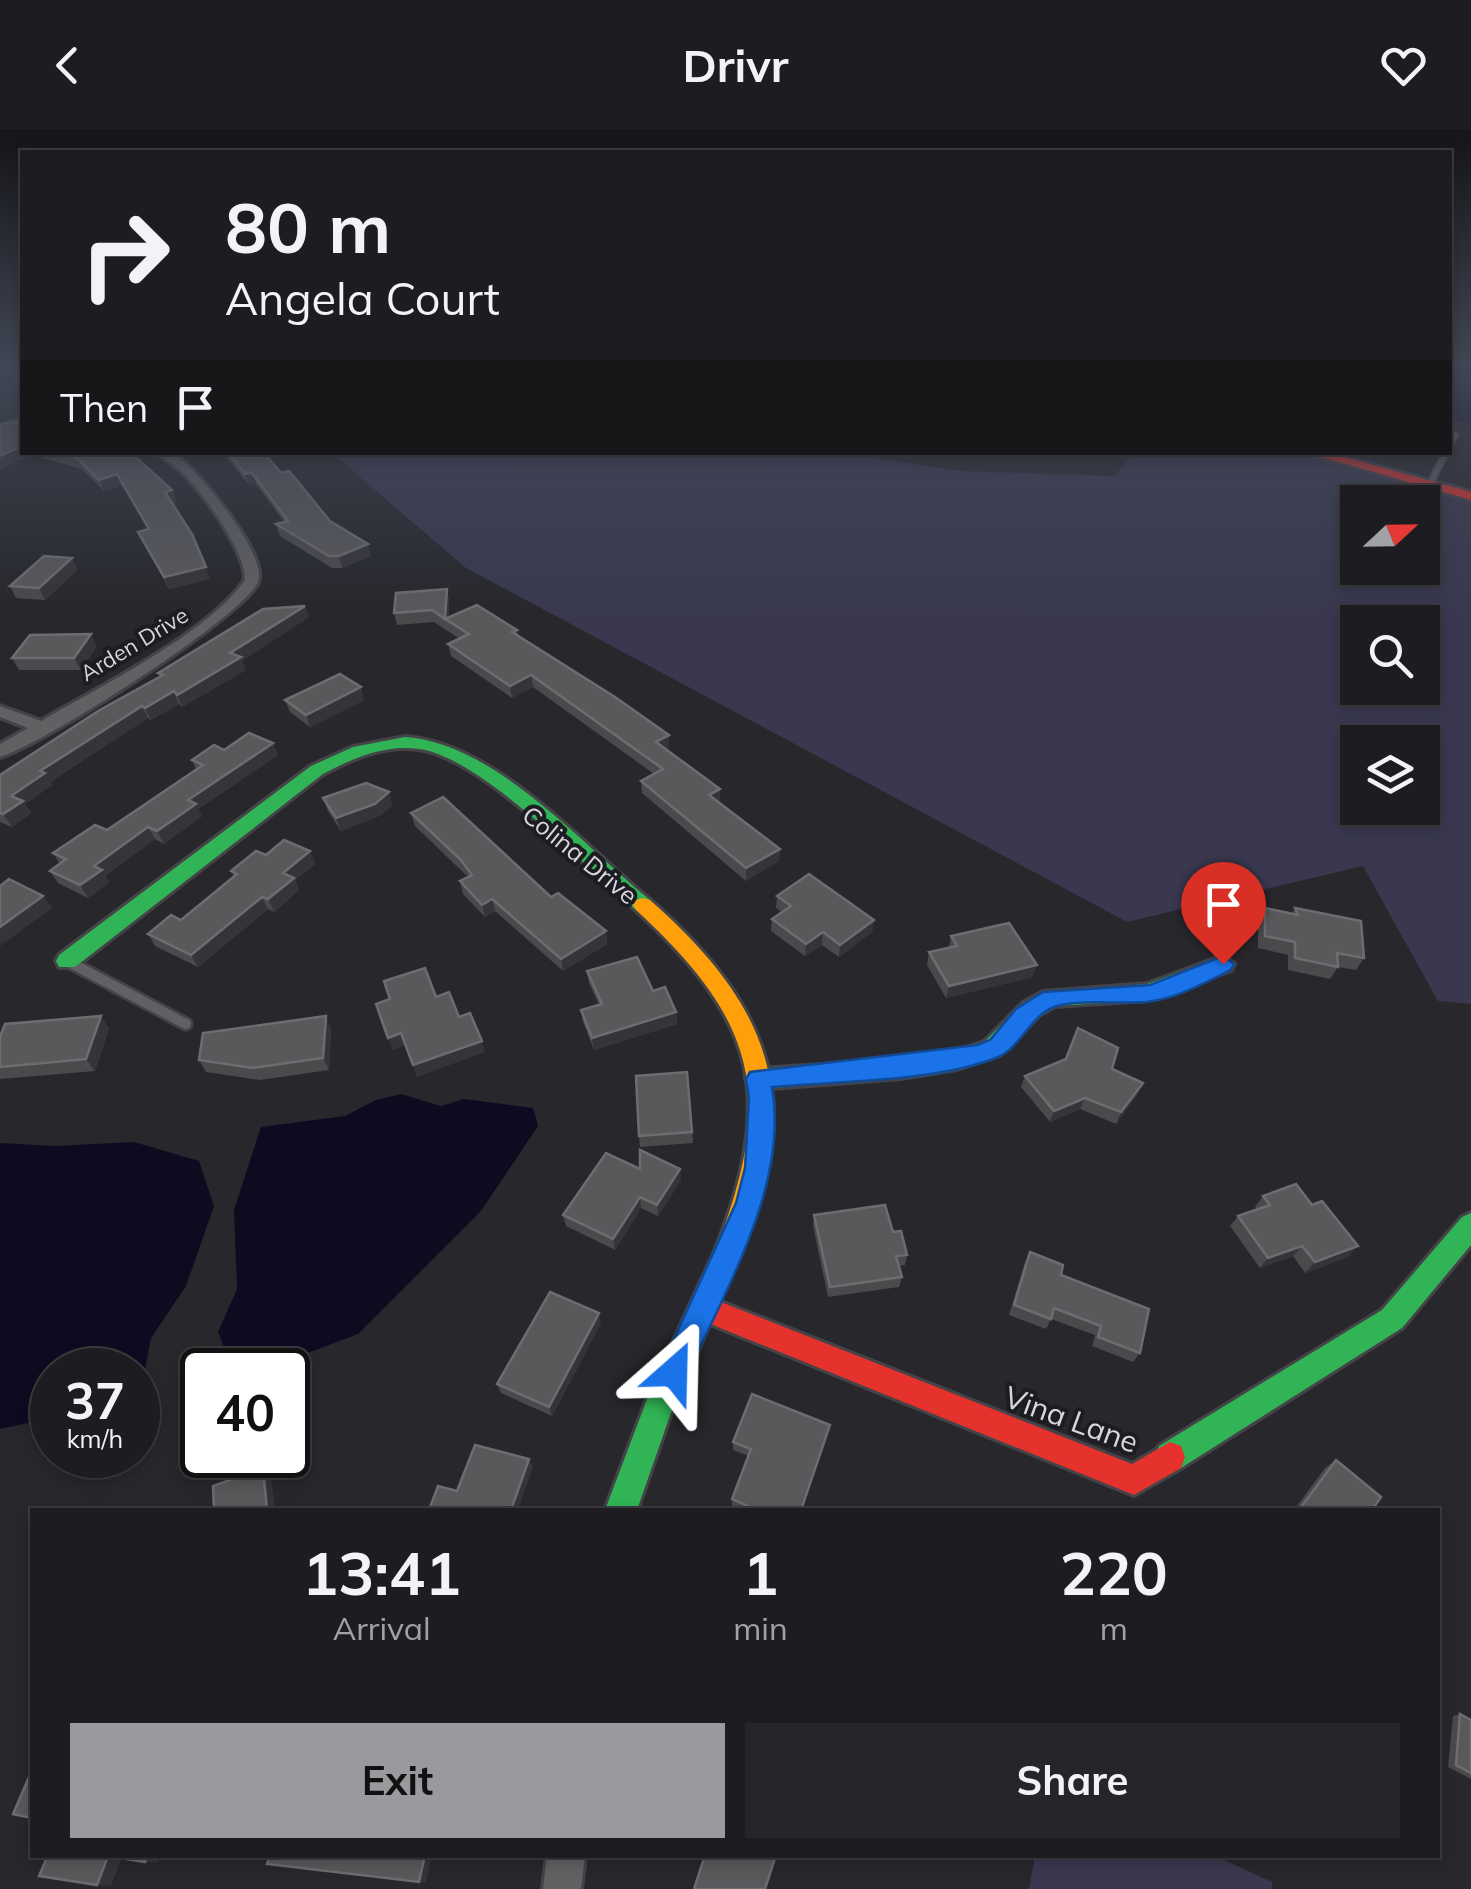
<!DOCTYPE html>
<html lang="en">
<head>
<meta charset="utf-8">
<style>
	:root { --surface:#1d1d21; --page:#25262a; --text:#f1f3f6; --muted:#a0a2a5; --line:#3b3b3f; --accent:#99999e }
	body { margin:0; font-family:Mulish,sans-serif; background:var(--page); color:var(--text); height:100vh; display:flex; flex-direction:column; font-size:38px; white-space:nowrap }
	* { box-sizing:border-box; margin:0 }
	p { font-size:32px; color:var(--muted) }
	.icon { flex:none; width:55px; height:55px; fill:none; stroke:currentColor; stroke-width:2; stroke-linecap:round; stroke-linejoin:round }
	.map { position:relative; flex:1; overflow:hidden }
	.side { position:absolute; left:30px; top:1378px; width:1410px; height:350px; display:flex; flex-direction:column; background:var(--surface); border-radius:0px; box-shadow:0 5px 15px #0003,0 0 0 2px var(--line) }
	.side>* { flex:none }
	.hud { position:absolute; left:20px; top:20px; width:1432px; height:305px; border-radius:0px; box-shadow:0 5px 15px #0003,0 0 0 2px var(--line); background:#1d1d21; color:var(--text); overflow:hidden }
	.needle { width:65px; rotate:68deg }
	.controls { position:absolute; left:1340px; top:355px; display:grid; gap:20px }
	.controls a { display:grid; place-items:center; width:100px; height:100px; border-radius:0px; background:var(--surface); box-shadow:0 5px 15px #0003,0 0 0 2px var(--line); font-size:50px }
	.speed { position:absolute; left:30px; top:1218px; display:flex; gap:20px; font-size:50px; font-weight:700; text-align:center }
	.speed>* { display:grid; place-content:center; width:130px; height:130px; border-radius:50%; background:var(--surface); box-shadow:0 5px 15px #0003,0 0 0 2px var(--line); line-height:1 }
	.speed small { font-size:25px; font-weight:400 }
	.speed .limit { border:5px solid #111; border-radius:15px; background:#fff; color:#111 }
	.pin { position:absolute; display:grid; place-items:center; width:85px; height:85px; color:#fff; margin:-102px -42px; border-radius:50% 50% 50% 0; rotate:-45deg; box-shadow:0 0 10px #0007 }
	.pin .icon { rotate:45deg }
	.me { position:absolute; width:110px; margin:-55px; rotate:25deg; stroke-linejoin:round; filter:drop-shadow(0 0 8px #0008) }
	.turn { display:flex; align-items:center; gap:35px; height:210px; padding:0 40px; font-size:45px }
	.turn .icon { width:130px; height:130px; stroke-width:2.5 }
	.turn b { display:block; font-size:70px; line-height:85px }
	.then { display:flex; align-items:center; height:95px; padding:0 40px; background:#0003; gap:20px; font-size:38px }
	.eta { display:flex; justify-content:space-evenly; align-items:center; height:170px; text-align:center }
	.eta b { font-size:60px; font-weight:700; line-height:70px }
	.primary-button { display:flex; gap:20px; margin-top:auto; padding:20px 40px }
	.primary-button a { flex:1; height:115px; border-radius:0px; background:var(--accent); color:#111; font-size:40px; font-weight:700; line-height:115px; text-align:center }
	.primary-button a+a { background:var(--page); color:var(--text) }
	header { display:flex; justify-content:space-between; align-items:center; height:130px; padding:0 40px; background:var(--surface); font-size:45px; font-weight:700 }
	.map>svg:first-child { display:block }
	.green { fill:#39384f; fill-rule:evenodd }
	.water { fill:#0e0b21 }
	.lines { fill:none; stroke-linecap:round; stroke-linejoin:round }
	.lane-far1-casing { stroke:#444448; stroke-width:9 }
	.lane-casing { stroke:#444448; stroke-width:15 }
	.street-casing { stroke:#444448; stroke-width:6 }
	.fast-casing { stroke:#444448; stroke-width:6 }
	.slow-casing { stroke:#444448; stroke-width:6 }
	.jam-casing { stroke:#444448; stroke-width:6 }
	.lane-far1 { stroke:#616163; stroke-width:6 }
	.lane { stroke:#616163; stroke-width:10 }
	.street { fill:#616163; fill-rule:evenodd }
	.fast { fill:#30b455; fill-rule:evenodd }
	.slow { fill:#ff9f0a; fill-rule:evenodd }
	.jam { fill:#e5322d; fill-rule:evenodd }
	.wall { fill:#4a4a4d }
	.shaded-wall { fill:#353539 }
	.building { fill:#59595c; stroke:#6d6d70; stroke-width:2.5 }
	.route { fill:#1a73e8; stroke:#114b97; stroke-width:2.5 }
	.labels { text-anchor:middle; stroke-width:8; stroke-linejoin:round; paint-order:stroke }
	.far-street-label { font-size:22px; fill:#d7d7db; stroke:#1c1c23 }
	.street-label { font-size:25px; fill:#d7d7db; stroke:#1c1c23 }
	.near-street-label { font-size:30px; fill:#d7d7db; stroke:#1c1c23 }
</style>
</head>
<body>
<header><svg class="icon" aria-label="back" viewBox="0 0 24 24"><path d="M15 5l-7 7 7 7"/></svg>Drivr<svg class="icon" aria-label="heart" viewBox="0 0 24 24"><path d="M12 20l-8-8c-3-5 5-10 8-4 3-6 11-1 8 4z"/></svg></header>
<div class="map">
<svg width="1471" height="1759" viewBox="0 0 1471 1759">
	<rect width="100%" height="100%" fill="#27272c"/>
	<g class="green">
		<path d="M837 322 959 341 1114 346 1134 323 1310 322 1471 366V874L1438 871 1363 736 1127 792 466 438 332 323ZM1358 372H1422V438H1358ZM1358 492H1422V558H1358ZM1358 612H1422V678H1358Z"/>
		<path d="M1035 1725H1213L1272 1752V1759H1029Z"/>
	</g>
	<g class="water">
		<path d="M1450 236H1471V295L1450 288Z"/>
		<path d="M401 964 441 976 464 969 533 978 538 996 481 1081 358 1204 302 1225 230 1232 218 1202 237 1159 234 1080 261 997 345 986 376 970Z"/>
		<path d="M134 1012 199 1031 214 1076 186 1156 151 1208 142 1255 138 1259V1240H52V1288L0 1299V1013L54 1016Z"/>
	</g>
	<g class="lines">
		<defs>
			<g id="lane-far1">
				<path d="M1450 303 1455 305 1450 315"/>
				<path d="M1430 354 1446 322"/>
			</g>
			<path id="lane" d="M67 831 186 894"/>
			<g id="street">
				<path d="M22 288V296L0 305V297Z"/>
				<path d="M156 322H172C195 336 269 425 258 452 243 487 40 616 0 627V614L28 598 0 587V576L41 591C99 557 207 504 245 450 246 422 206 368 187 347 178 337 166 331 156 322Z"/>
				<path d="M547 1725H585L581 1759H543Z"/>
			</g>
			<g id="fast">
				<path d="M405 607C495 613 583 715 650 770L653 775 650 780H636C586 738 481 627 419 619 385 614 353 628 323 644L75 837H59L56 831 59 825 311 636 353 617Z"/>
				<path d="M1223 826 1234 834 1231 840 1148 870 1055 876 1039 885 1000 925 957 939 901 948 758 959 750 956 746 949 750 942 758 939 901 930 957 921 984 912 1023 873 1043 862 1147 854Z"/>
				<path d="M1471 1083V1115L1402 1198 1181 1338 1170 1342 1159 1338 1155 1327 1159 1316 1382 1180 1462 1087Z"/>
				<path d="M727 1112 736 1115 740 1124 673 1277 637 1380H605L649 1264 718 1115Z"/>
			</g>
			<path id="slow" d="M643 768 650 770C775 880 807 976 736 1133L727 1136 718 1133 714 1124C775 968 760 894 636 780L633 775 636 770Z"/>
			<g id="jam">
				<path d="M1304 322H1326L1471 362V370Z"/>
				<path d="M703 1165 1132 1334 1170 1312 1181 1316 1185 1327 1181 1338 1134 1365 693 1187 689 1178 693 1169Z"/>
			</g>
		</defs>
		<use href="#lane-far1" class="lane-far1-casing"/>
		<use href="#lane" class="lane-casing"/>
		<use href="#street" class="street-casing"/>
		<use href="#fast" class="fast-casing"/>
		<use href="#slow" class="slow-casing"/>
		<use href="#jam" class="jam-casing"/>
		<use href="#lane-far1" class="lane-far1"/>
		<use href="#lane" class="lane"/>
		<use href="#street" class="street"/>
		<use href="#fast" class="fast"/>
		<use href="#slow" class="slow"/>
		<use href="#jam" class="jam"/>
	</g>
	<g class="wall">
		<path d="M22 247V262L18 261 14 251Z"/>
		<path d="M22 322H128L172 360 177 372 172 373 210 449 169 459 138 402 148 399 122 356 104 361 82 339Z"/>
		<path d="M222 322H263L330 391 371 426 342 438H332L280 406 276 394 284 392 256 354 249 355Z"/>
		<path d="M72 428 77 440 45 470 16 468 10 456Z"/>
		<path d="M447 459 449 471V487L517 500 518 506 669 605V618L666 619 719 672 780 719 779 731 746 751 642 663 641 651 654 644 533 557 512 568 451 526 448 514 460 509 434 492 397 495 394 483Z"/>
		<path d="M309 487 242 531 246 540 182 577 179 574 151 590 148 588 50 652 52 655 25 674 31 683 12 697 0 692V645L160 547 158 543Z"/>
		<path d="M97 516 81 540H19L12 528Z"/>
		<path d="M285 570H364L310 597 290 582Z"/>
		<path d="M224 620 278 625 198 679 202 686 164 714 155 709 105 746 109 752 88 768 58 753 50 741 60 734 53 723 107 700 196 640 192 630Z"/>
		<path d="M323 668 393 675 379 686 341 701 328 681Z"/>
		<path d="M411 683 606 801 607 814 563 841 495 781 485 787 463 764 460 751 468 747 415 696Z"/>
		<path d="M310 721 315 734 295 750 299 760 274 782 268 779 198 837 155 816 148 804 181 790 234 747 231 741 266 725Z"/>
		<path d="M777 766 874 790 872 802 839 827 822 815 805 826 771 801 772 789 782 782 776 778Z"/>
		<path d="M1265 778 1292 784 1295 778 1364 828 1356 840 1338 837 1330 849 1288 840V825L1258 818V791Z"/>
		<path d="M951 806 1033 847 946 868 927 835 929 822 949 818Z"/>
		<path d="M587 841 653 861 676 882 677 894 594 920 583 892 581 880 599 875 589 853Z"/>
		<path d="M109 898 95 941 0 949V907Z"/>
		<path d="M331 898 329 940 260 950 206 942 199 930Z"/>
		<path d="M1112 939 1137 965 1116 994 1080 979 1050 992 1021 957 1025 946Z"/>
		<path d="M687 942 693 1013 640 1017 639 1006Z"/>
		<path d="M640 1039 681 1050 658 1086 641 1078 615 1120 566 1096 563 1085Z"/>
		<path d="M1263 1066 1348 1127 1305 1143 1293 1126 1260 1138 1230 1096 1238 1086 1257 1079 1255 1077Z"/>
		<path d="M814 1085 893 1102 907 1125 905 1135 898 1136 902 1147 899 1157 828 1167 813 1096Z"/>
		<path d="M1030 1122 1061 1145 1140 1223 1133 1232 1092 1216 1095 1205 1051 1189 1046 1199 1009 1185 1025 1132Z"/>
		<path d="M601 1193 552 1286 501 1263 497 1254Z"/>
		<path d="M830 1295 802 1380H740L732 1377V1369L749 1326 733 1320V1312Z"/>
		<path d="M1336 1330 1372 1380H1294L1325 1338Z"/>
		<path d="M1460 1584 1471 1590V1649L1448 1637 1453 1586Z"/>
	</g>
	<g class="shaded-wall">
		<path d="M22 316V322H32V324L0 340V326Z"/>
		<path d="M252 343 256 354 249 355 245 344Z"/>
		<path d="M117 344 122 356 104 361 99 350Z"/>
		<path d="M172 360 177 372 170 373 165 362Z"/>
		<path d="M368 414 371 426 342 438 339 426Z"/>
		<path d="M72 428 77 440 45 470 39 458Z"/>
		<path d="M206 437 210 449 169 459 164 447Z"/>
		<path d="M447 459 449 471V491L445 489Z"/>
		<path d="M305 476 309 487 242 531 246 540 182 577 177 565 230 523Z"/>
		<path d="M91 504 97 516 81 540 74 528Z"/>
		<path d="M531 545 533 557 512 568 510 556Z"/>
		<path d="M361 557 364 570 310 597 306 585Z"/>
		<path d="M174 561 179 574 151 590 145 578Z"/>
		<path d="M142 576 148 588 50 652 52 655 25 674 31 683 12 697 3 684 11 666 40 641Z"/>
		<path d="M669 605V618L657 624 656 612Z"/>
		<path d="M273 613 278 625 198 679 202 686 164 714 157 701 188 670Z"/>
		<path d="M720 659V672L710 677 709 665Z"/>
		<path d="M389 662 393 675 379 686 341 701 336 688Z"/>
		<path d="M148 697 155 709 105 746 109 752 88 768 80 755 94 736Z"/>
		<path d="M780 719 779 731 746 751V738Z"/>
		<path d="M310 721 315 734 295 750 299 760 274 782 268 769 283 743Z"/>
		<path d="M43 766 52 778 0 816V797Z"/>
		<path d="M262 767 268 779 198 837 191 825Z"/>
		<path d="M492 769 495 781 485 787 482 775Z"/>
		<path d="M874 790 872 802 839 827 840 815Z"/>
		<path d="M606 801 607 814 563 841 561 829Z"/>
		<path d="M823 802 822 815 805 826 806 814Z"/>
		<path d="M1037 835 1033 847 946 868 949 856Z"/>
		<path d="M676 882 677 894 594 920 592 908Z"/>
		<path d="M101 886 109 898 95 941 86 929Z"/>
		<path d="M326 886 331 898 329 940 323 928Z"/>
		<path d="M401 903 406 915 393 920 388 908Z"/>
		<path d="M482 911 485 922 417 947 413 935Z"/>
		<path d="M1143 953 1137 965 1116 994 1121 982Z"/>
		<path d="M1085 968 1080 979 1050 992 1054 981Z"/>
		<path d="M680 1039 681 1050 658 1086 657 1075Z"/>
		<path d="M640 1067 641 1078 615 1120 613 1109Z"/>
		<path d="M1302 1116 1293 1126 1260 1138 1268 1128Z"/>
		<path d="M1358 1116 1348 1127 1305 1143 1315 1132Z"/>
		<path d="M599 1183 601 1193 552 1286 549 1277Z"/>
		<path d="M529 1329 533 1337 518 1380H511Z"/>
		<path d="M263 1338 271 1346 275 1380H267Z"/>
		<path d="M148 1725H161L158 1733 145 1732Z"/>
		<path d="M425 1725H432L426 1752H419Z"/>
		<path d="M108 1726 122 1727 111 1756 97 1755Z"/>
	</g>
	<g class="building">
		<path d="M10 292 22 294V316L0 326V295Z"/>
		<path d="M59 322 131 323 172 360 165 362 192 404 206 437 164 447 138 402 149 399 117 344 99 350 77 328Z"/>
		<path d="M227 322H263L281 343 289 341 330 391 368 414 339 426H329L276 394 288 391 252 343 245 344Z"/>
		<path d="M44 426 72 428 39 458 10 456Z"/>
		<path d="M447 459 445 489 432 480 394 483 396 463Z"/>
		<path d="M477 475 517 500 512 502 615 567 669 605 656 612 720 659 709 665 780 719 746 738 641 651 663 639 531 545 510 556 448 514 469 504 445 489Z"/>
		<path d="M305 476 230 523 241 527 177 565 174 561 145 578 142 576 40 641 45 643 11 666 23 671 3 684 0 683V645L98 581 163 545 158 543 263 479Z"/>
		<path d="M91 504 74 528H12L30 505Z"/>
		<path d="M340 544 361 557 306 585 285 570Z"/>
		<path d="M249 603 273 613 188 670 196 674 157 701 148 697 94 736 102 740 80 755 50 741 66 729 53 723 95 695 107 700 203 635 192 630 214 615 224 620Z"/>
		<path d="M366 653 389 662 375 674 336 688 323 668Z"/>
		<path d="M443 667 551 767 558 763 606 801 561 829 492 769 482 775 460 751 472 745 461 730 411 683Z"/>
		<path d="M284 710 310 721 283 743 294 748 268 769 262 767 191 825 148 804 171 785 181 790 237 744 231 741 256 721 266 725Z"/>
		<path d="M809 744 874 790 840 815 823 802 806 814 772 789 791 776 777 766Z"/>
		<path d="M9 749 43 766 0 797V756Z"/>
		<path d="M1265 778 1298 785 1295 778 1361 791 1364 828 1337 823 1338 837 1295 828V812L1265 806Z"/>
		<path d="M1009 793 1037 835 949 856 929 822 957 816 951 806Z"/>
		<path d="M637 827 653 861 665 857 676 882 592 908 581 880 602 874 587 841Z"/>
		<path d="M425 838 436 867 449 862 459 887 470 883 482 911 413 935 401 903 388 908 376 874 390 869 384 851Z"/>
		<path d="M101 886 86 929 0 937V907L5 894Z"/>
		<path d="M326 886 323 928 253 938 199 930 203 903Z"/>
		<path d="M1078 898 1118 918 1112 939 1143 953 1121 982 1085 968 1054 981 1025 946 1066 929Z"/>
		<path d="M687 942 692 1002 639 1006 636 946Z"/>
		<path d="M640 1020 680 1039 657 1075 640 1067 613 1109 563 1085 606 1023 640 1039Z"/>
		<path d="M1296 1054 1312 1075 1322 1071 1358 1116 1315 1132 1302 1116 1268 1128 1238 1086 1270 1075 1263 1066Z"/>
		<path d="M885 1075 893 1102 901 1101 907 1125 896 1126 902 1147 830 1157 814 1085Z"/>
		<path d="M1030 1122 1063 1135 1061 1145 1149 1179 1140 1223 1098 1207 1101 1196 1054 1178 1051 1189 1014 1175Z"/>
		<path d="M550 1162 599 1183 549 1277 497 1254Z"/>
		<path d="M752 1264 830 1295 801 1380H757L732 1369 751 1319 733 1312Z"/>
		<path d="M475 1315 529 1329 511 1380H429L438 1356 457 1361Z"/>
		<path d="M1336 1330 1381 1367 1372 1380H1299Z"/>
		<path d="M263 1338 267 1380H214L213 1356Z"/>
		<path d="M1460 1584 1471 1590V1643L1456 1635Z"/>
		<path d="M32 1640V1688L13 1684Z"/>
		<path d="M48 1725H148L145 1732 108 1726 97 1755 39 1746Z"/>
		<path d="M270 1725H425L419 1752 267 1734Z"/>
		<path d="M705 1725H776L765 1759H694Z"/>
	</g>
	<linearGradient id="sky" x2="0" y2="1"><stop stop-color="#151518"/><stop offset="0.49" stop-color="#414756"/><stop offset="1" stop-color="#414756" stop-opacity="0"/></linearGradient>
	<rect width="1471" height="482" fill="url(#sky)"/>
	<path class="route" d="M1223 826 1234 834 1231 840C1204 853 1176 869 1146 872 1120 874 1077 869 1054 877 1029 887 1021 917 998 927 938 952 838 951 772 957 790 1055 722 1165 684 1252L674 1256 663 1252 659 1242 736 1073 745 1038 749 968 746 949 750 942 977 915 990 910 1016 879 1043 862 1150 855Z"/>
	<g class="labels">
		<g class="far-street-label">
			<text transform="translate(134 514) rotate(-31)" y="8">Arden Drive</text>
		</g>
		<g class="street-label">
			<text transform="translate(580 725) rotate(39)" y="9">Colina Drive</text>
		</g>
		<g class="near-street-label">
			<text transform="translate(1071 1290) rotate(20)" y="10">Vina Lane</text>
		</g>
	</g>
</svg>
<div class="controls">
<a><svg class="needle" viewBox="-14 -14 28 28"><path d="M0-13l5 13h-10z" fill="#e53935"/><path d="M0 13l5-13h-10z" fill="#a0a2a5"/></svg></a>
<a><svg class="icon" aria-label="search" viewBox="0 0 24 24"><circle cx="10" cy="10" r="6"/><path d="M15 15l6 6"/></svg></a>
<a><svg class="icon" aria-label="layers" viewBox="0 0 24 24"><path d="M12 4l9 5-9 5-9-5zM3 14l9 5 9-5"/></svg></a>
</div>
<div class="speed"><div>37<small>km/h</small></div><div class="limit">40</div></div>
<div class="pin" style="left:1223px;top:834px;background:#d93025"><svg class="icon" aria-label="arrive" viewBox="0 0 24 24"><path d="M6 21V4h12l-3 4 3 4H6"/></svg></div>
<svg class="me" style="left:674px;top:1242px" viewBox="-20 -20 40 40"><path d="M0-17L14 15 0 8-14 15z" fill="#1a73e8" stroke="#fff" stroke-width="4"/></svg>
<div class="hud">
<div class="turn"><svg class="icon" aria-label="right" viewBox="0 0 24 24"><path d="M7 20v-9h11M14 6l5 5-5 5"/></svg><div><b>80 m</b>Angela Court</div></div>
<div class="then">Then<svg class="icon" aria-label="arrive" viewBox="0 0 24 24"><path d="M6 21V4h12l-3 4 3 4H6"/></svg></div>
</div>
<section class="side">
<div class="eta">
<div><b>13:41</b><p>Arrival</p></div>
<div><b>1</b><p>min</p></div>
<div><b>220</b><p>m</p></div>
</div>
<div class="primary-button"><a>Exit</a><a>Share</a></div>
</section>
</div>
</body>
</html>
